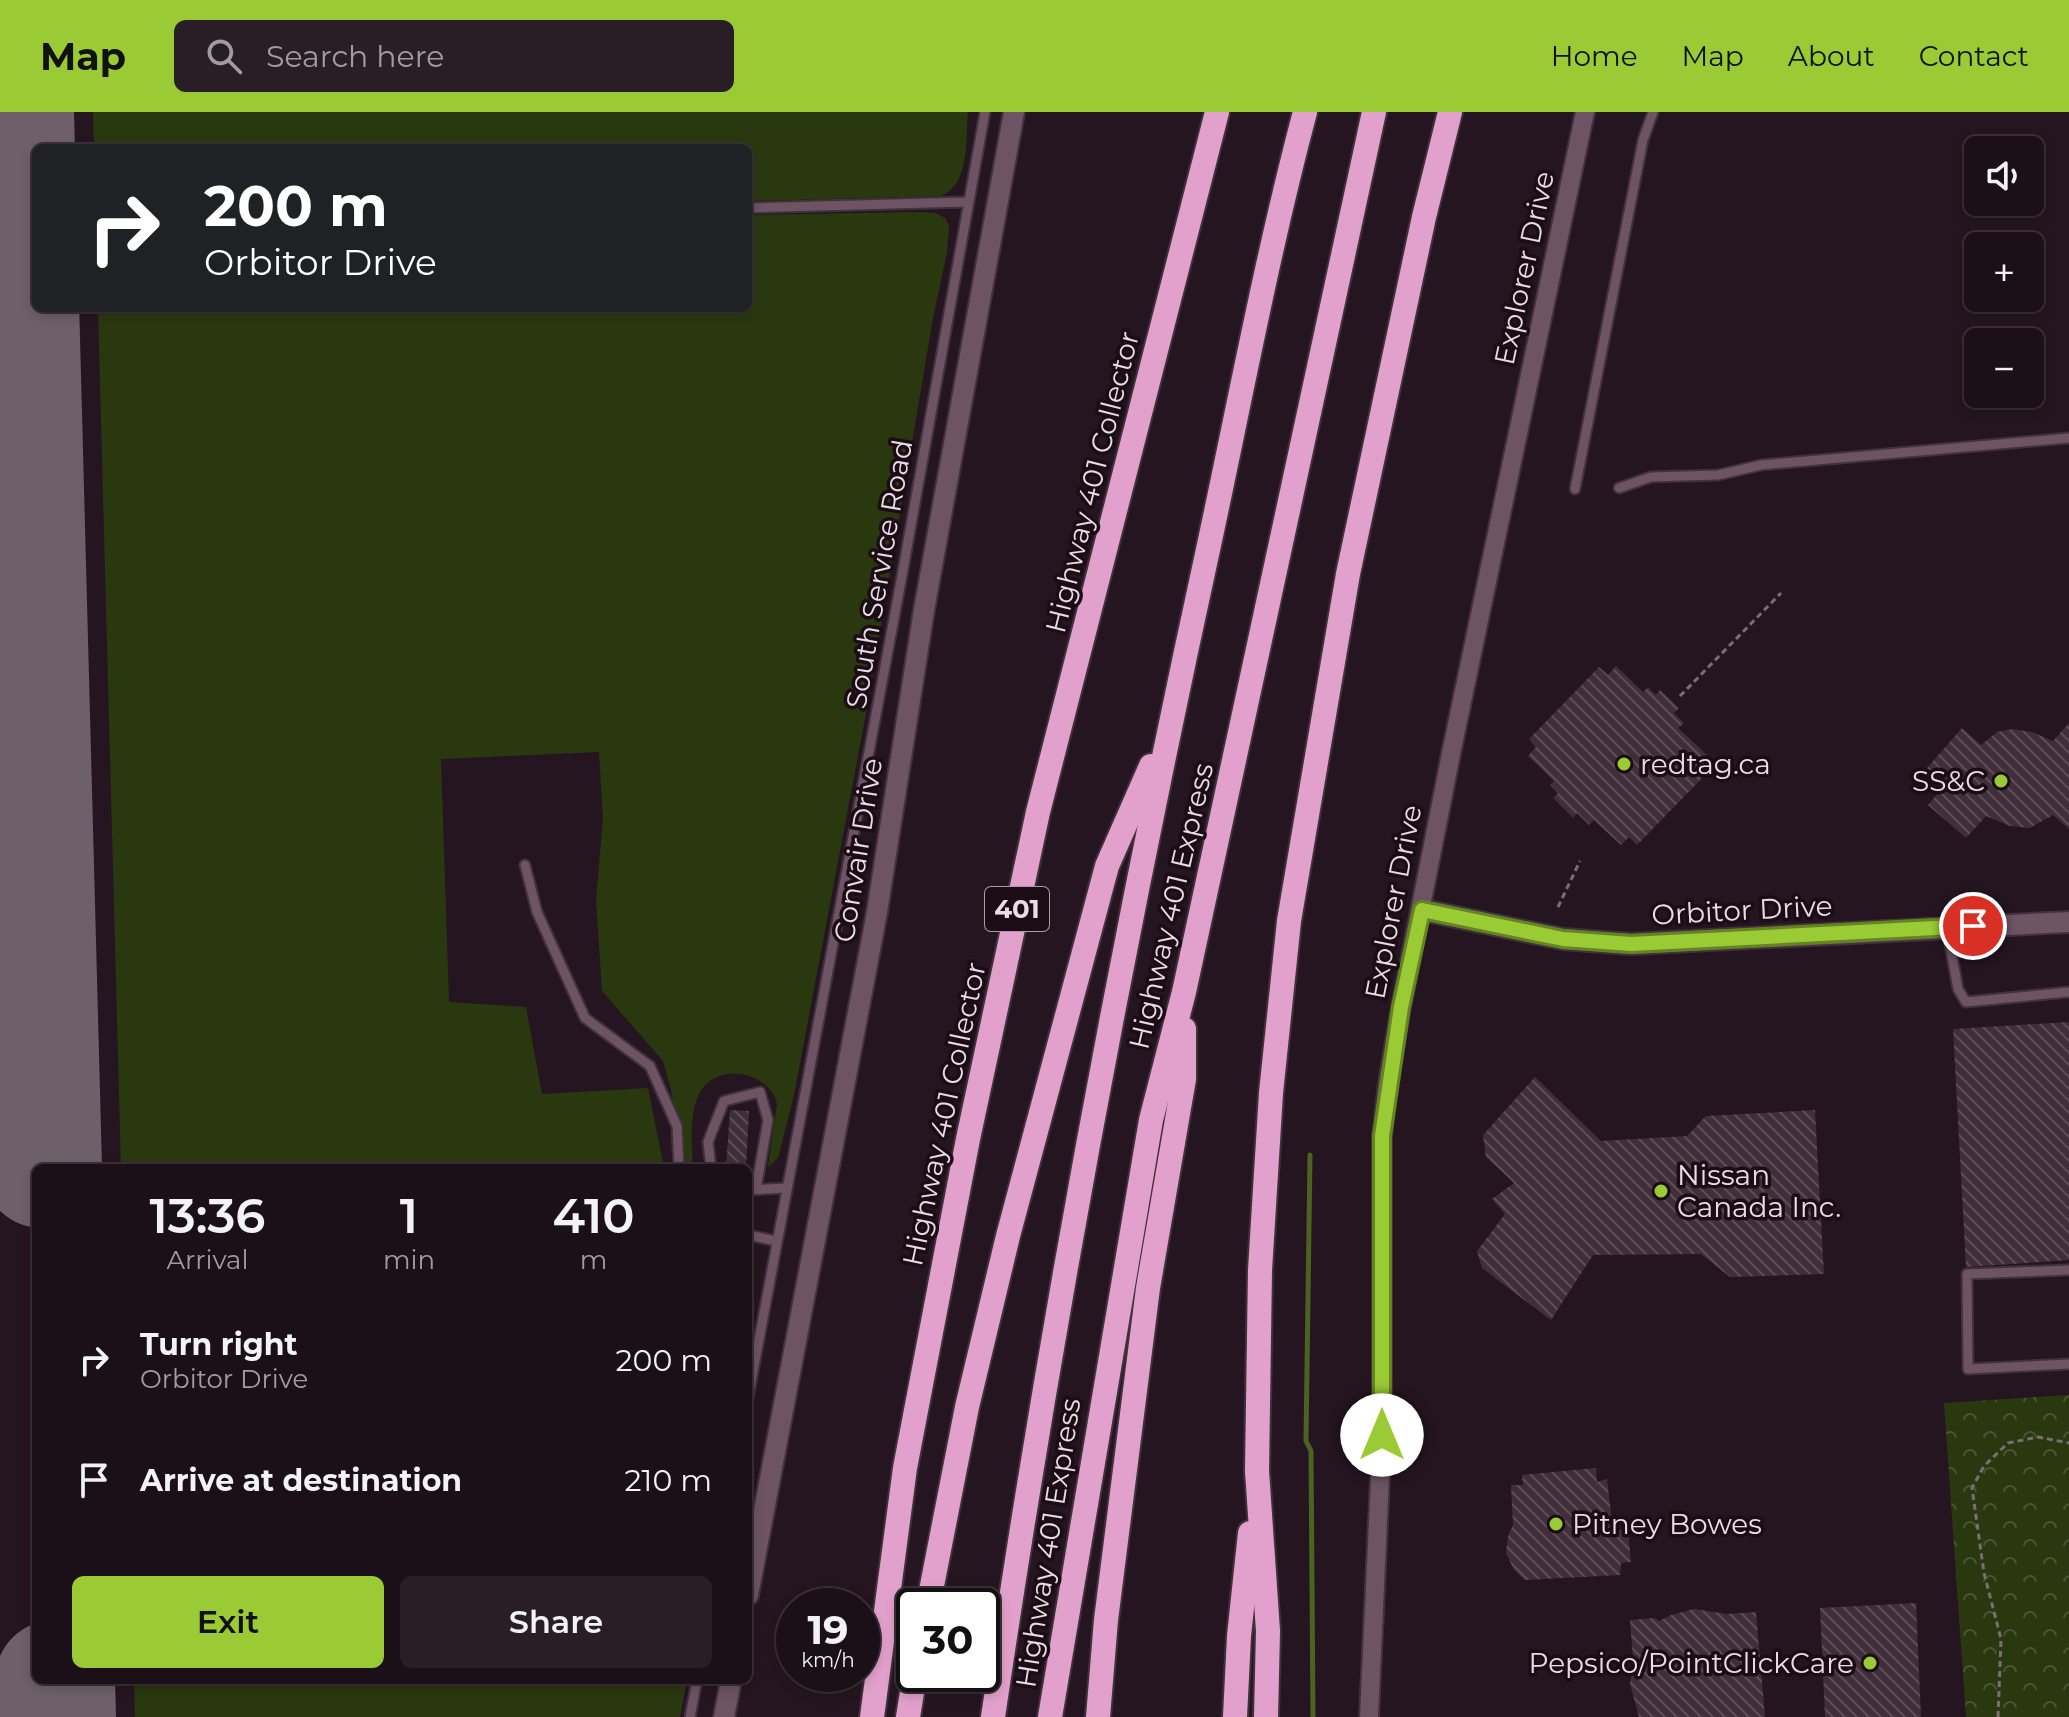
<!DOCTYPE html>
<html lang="en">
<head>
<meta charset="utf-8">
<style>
	:root { --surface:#1c1018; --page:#291e25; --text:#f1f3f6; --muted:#a09da2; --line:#3a3037; --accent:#9acb35 }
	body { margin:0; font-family:Montserrat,sans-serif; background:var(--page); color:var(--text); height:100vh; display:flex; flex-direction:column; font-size:30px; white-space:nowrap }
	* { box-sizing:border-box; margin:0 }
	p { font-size:26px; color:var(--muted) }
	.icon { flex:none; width:44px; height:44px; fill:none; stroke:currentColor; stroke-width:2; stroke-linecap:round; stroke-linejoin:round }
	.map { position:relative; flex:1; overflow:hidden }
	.side { position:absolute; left:32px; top:1052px; width:720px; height:520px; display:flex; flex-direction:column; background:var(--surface); border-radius:12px; box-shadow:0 4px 12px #0003,0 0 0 2px var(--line) }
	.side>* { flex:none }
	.banner { position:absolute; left:32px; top:32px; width:720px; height:168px; border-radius:12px; box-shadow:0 4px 12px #0003,0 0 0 2px var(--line); background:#202124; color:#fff; overflow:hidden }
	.tools { position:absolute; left:1964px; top:24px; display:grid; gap:16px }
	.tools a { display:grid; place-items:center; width:80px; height:80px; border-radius:12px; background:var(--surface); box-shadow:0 4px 12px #0003,0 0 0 2px var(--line); font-size:40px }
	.speed { position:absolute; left:776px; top:1476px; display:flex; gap:16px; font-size:40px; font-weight:700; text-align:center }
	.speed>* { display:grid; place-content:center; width:104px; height:104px; border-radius:50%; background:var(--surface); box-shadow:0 4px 12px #0003,0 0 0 2px var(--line); line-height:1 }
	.speed small { font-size:20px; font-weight:400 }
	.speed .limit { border:4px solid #111; border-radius:12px; background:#fff; color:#111 }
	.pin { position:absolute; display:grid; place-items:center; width:68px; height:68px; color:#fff; margin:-34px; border:4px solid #fff; border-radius:50%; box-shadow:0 2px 8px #0007 }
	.me { position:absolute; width:88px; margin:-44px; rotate:0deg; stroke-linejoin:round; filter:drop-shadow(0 0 6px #0008) }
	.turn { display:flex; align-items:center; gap:28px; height:168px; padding:0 40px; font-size:36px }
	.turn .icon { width:104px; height:104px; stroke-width:2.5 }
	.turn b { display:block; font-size:56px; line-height:68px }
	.eta { display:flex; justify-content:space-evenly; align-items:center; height:136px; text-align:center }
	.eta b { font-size:48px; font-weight:600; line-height:56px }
	.button { display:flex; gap:16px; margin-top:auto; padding:16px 40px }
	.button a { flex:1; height:92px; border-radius:12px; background:var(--accent); color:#111; font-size:32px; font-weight:600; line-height:92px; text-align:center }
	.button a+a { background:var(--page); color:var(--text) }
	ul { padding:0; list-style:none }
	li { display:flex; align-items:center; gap:24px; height:120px; padding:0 40px }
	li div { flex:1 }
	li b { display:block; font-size:30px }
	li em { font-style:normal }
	header { display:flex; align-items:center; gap:48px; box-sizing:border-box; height:112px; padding:0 40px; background:var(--accent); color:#111 }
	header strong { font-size:38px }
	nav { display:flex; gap:44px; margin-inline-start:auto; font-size:28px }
	.search { width:560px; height:72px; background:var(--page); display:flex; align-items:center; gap:20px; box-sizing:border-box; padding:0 28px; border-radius:12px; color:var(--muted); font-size:30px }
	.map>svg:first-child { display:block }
	.green { fill:#2a3810 }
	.park { fill:url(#park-crowns) }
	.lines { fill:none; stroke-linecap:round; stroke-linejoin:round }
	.stream { stroke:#4b6221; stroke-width:5 }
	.taxiway { stroke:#6e606a; stroke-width:48 }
	.runway { stroke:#6e606a; stroke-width:120 }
	.building { fill:url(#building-back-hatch) }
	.service-casing { stroke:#40313b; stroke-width:13 }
	.minor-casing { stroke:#40313b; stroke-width:22 }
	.tertiary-casing { stroke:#40313b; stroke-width:24 }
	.motorway-casing { stroke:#40313b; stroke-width:28 }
	.path { stroke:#7b6d76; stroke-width:3; stroke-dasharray:6 4; stroke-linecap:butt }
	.service { stroke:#6d5364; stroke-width:9 }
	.minor { stroke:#6d5364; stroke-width:18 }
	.tertiary { stroke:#6d5364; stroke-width:20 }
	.motorway { stroke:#e2a1cc; stroke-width:24 }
	.route-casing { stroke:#648422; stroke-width:20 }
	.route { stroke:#9acb35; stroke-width:14 }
	.poi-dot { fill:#9acb35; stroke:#1b0c16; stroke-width:3 }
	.labels { text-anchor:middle; stroke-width:7; stroke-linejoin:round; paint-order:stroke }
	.shield { fill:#1b0c16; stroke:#aa9ea6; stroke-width:2 }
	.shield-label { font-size:26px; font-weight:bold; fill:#e8dde4 }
	.street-label { font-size:28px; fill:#e8dde4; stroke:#1b0c16 }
	.poi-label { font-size:28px; fill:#e8dde4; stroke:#1b0c16; text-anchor:start }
</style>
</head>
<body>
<header>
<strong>Map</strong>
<div class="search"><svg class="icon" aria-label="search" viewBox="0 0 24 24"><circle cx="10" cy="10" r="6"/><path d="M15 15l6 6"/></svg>Search here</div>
<nav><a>Home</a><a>Map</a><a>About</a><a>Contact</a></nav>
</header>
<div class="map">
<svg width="2069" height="1605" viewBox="0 0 2069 1605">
	<defs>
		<pattern id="park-crowns" width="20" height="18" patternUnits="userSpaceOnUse" patternTransform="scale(2)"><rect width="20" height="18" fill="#2a3810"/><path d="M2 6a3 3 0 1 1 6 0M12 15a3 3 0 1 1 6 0" fill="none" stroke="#495433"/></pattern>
		<pattern id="building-back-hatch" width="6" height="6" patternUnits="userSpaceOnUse" patternTransform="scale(2)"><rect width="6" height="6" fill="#402f3b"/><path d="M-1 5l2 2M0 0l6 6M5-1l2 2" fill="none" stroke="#5c4d57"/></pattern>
	</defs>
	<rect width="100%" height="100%" fill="#251520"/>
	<g class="green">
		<path d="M93 0H968C965 27 971 71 941 84L748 89V36H94Z"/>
		<path d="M921 100 936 101 945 106 949 114 947 140 933 206 867 596 794 983 778 1046 768 1055 777 992C769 958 715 949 699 982 689 1003 692 1033 693 1056H682L671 978 663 949 602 879 596 788 603 707 599 640 441 647 449 890 526 895 542 982 648 976 664 1056H121L98 196H748V103Z"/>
		<path d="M134 1568H687L680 1605H135Z"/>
	</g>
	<path class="park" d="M2069 1283V1605H1966L1944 1291Z"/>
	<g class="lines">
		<path class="stream" d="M1310 1043 1306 1329 1311 1339 1313 1605"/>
		<g class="taxiway">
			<path d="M17 0 20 123"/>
			<path d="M0 158 23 323"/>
			<path d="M0 985 15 902 33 711"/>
		</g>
		<g class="runway">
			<path d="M14 0 42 1056"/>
			<path d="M55 1568 56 1605"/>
		</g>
	</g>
	<g class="building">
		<path d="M1616 554 1643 580 1648 575 1656 583 1660 578 1679 596 1674 601 1684 611 1678 616 1707 643 1700 650 1709 659 1637 733 1629 725 1621 733 1594 708 1589 713 1577 701 1573 706 1553 686 1558 681 1550 673 1554 669 1528 644 1536 635 1529 627 1599 555 1608 563Z"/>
		<path d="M2069 611V717L2053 703 2030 716 2010 714 1986 704 1966 726 1928 693 1938 681 1928 673 1937 664 1927 656 1962 616 1981 633 1997 620 2012 617 2032 620 2053 629Z"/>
		<path d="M2069 910V1148L1966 1155 1953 917Z"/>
		<path d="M1535 965 1601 1029 1687 1024 1706 1004 1815 998 1824 1162 1730 1165 1701 1142 1593 1143 1551 1208 1482 1156 1477 1139 1505 1102 1492 1087 1514 1071 1486 1045 1483 1023Z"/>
		<path d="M730 998 749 999 746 1056H726Z"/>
		<path d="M1596 1356 1597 1370 1607 1367 1613 1419 1628 1417 1631 1450 1621 1451 1620 1463 1525 1468 1514 1458 1506 1441 1508 1424 1513 1413 1511 1373H1523L1522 1363Z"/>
		<path d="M1916 1491 1921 1605H1825L1820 1496Z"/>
		<path d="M1694 1497 1727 1502 1756 1500 1765 1605H1639L1630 1572 1633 1547 1630 1508 1655 1506 1659 1509 1671 1503Z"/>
	</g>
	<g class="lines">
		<defs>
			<g id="service">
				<path d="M748 96 967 90"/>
				<path d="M1619 376 1651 365 1718 363 1761 353 2069 326"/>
				<path d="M1575 377 1643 28 1653 0"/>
				<path d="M525 753 537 800 585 906 650 954 677 1014 679 1056"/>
				<path d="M1947 816 1958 877 1966 890 2069 880"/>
				<path d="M711 1056 708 1030 724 989 760 980 768 1008 756 1077"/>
				<path d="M748 1078 786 1076"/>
				<path d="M748 1123 776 1129"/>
				<path d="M2069 1158 1967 1162 1968 1257 2069 1252"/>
				<path d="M748 1286 901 469 985 0"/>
				<path d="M690 1605 697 1568"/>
			</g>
			<path id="minor" d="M1369 1605 1382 1323V1024L1388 971 1401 895 1452 637 1585 0"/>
			<g id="tertiary">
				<path d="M1422 798 1563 827 1631 832 2069 810"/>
				<path d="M748 1483 877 800 924 498 1014 0"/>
				<path d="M724 1605 731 1568"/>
			</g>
			<g id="motorway">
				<path d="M928 1494 967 1295 1008 1124 1107 754 1151 654"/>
				<path d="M872 1605 905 1356 968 1027 1038 700 1217 0"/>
				<path d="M908 1605 915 1562"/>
				<path d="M993 1605C1051 1212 1124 822 1209 433 1240 289 1267 143 1305 0"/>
				<path d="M1050 1605 1151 1008 1184 880 1374 0"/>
				<path d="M1098 1605 1106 1508 1148 1176 1184 967V917"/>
				<path d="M1235 1605 1239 1524 1250 1421"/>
				<path d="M1266 1605 1268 1519 1257 1359 1260 1158 1271 981 1289 809 1348 462 1424 105 1450 0"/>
			</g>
		</defs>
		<use href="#service" class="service-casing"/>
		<use href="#minor" class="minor-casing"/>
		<use href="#tertiary" class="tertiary-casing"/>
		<use href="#motorway" class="motorway-casing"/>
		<g class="path">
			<path d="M1680 584 1781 481"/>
			<path d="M1558 795 1580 749"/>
			<path d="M1998 1605 2001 1527 1984 1461 1972 1376 1984 1354 2008 1331 2038 1325 2069 1331"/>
		</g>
		<use href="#service" class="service"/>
		<use href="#minor" class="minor"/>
		<use href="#tertiary" class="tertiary"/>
		<use href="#motorway" class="motorway"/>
	</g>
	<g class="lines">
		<defs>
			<path id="route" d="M1382 1323V1024L1401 895 1422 798 1563 827 1631 832 1973 814"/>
		</defs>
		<use href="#route" class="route-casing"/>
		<use href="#route" class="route"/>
	</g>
	<g class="poi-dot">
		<circle cx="1624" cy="652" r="8"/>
		<circle cx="2001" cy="669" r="8"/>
		<circle cx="1661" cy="1079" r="8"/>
		<circle cx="1556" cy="1412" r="8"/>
		<circle cx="1870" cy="1551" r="8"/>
	</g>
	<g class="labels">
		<rect class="shield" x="985" y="775" width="64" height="44" rx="6"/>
		<g class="shield-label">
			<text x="1017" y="806">401</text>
		</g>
		<g class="street-label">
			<text transform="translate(1524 156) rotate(-78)" y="10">Explorer Drive</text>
			<text transform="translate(1092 370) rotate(-76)" y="10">Highway 401 Collector</text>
			<text transform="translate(879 462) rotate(-80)" y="10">South Service Road</text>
			<text transform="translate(858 738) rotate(-81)" y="10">Convair Drive</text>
			<text transform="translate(1393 790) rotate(-79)" y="10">Explorer Drive</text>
			<text transform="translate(1171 794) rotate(-77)" y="10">Highway 401 Express</text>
			<text transform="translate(1742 798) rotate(-3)" y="10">Orbitor Drive</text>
			<text transform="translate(944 1002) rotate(-78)" y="10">Highway 401 Collector</text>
			<text transform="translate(1048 1431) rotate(-81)" y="10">Highway 401 Express</text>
		</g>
		<g class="poi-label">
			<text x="1640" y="662">redtag.ca</text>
			<text x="1985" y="679" text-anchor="end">SS&amp;C</text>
			<text x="1677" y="1073">Nissan<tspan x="1677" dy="32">Canada Inc.</tspan></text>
			<text x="1572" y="1422">Pitney Bowes</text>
			<text x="1854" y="1561" text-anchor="end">Pepsico/PointClickCare</text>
		</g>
	</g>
</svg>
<div class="tools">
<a><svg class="icon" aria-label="sound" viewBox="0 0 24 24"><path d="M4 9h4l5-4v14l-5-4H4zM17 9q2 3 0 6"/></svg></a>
<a>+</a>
<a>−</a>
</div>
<div class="speed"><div>19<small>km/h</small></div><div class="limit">30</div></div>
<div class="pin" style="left:1973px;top:814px;background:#d93025"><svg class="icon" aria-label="arrive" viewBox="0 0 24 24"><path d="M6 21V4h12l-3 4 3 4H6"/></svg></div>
<svg class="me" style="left:1382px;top:1323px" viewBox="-20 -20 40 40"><circle r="19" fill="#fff"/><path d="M0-13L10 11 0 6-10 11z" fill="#9acb35"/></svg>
<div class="banner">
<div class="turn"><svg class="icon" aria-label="right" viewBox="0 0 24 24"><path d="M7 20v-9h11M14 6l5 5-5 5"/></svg><div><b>200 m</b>Orbitor Drive</div></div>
</div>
<section class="side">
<div class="eta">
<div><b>13:36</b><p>Arrival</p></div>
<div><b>1</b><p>min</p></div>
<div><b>410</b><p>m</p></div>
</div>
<ul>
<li><svg class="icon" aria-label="right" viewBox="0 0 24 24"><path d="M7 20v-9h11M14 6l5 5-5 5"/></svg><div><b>Turn right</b><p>Orbitor Drive</p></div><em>200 m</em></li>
<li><svg class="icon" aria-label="arrive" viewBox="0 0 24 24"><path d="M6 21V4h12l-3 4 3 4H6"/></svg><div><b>Arrive at destination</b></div><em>210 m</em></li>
</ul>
<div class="button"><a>Exit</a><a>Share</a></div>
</section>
</div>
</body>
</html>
